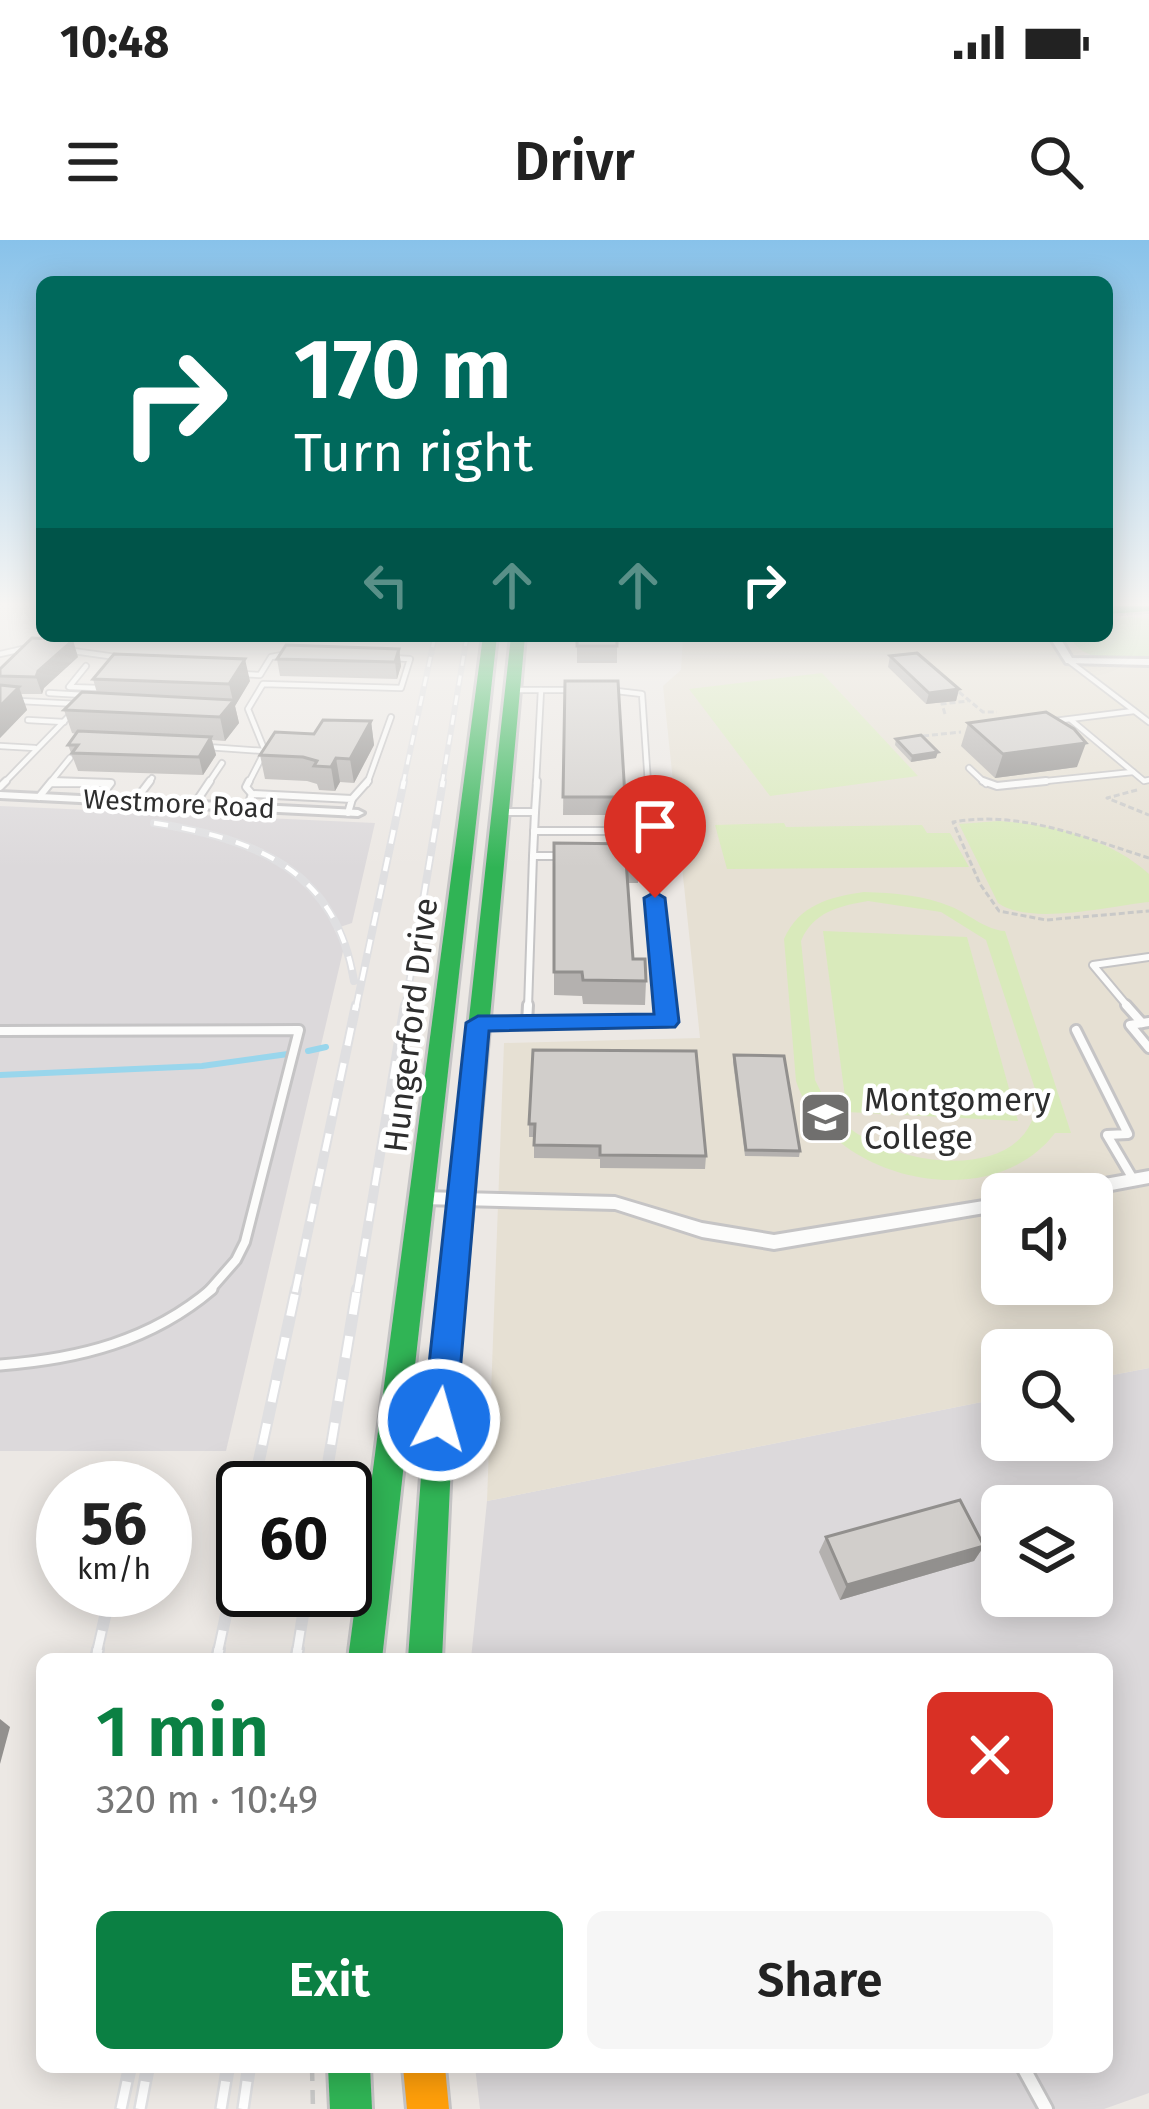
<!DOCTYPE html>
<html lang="en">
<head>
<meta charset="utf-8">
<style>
	:root { --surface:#fff; --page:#f6f6f6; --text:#222; --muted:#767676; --accent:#0b8043 }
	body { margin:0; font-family:"Fira Sans",sans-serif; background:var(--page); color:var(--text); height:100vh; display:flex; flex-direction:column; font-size:45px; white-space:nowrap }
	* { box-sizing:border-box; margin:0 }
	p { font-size:39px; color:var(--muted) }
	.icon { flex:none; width:66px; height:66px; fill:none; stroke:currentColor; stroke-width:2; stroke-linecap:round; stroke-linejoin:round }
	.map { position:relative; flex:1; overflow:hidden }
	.panel { position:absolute; left:36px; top:1413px; width:1077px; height:420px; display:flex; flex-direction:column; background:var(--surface); border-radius:18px; box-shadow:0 6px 30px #0003 }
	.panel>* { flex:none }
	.top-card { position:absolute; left:36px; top:36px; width:1077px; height:366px; border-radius:18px; box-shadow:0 6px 30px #0003; background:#00695c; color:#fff; overflow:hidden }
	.fabs { position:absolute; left:981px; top:933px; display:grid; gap:24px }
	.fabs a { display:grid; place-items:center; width:132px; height:132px; border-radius:18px; background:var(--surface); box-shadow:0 6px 30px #0003; font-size:60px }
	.speed { position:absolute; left:36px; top:1221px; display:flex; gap:24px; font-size:60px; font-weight:700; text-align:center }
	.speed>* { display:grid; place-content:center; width:156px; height:156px; border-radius:50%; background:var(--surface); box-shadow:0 6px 30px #0003; line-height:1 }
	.speed small { font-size:30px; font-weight:400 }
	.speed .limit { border:6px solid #111; border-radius:18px; background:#fff; color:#111 }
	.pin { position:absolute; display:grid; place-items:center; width:102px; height:102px; color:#fff; margin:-123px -51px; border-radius:50% 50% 50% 0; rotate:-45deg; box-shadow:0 0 12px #0007 }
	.pin .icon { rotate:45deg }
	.me { position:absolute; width:132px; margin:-66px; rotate:6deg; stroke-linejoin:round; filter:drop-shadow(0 0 9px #0008) }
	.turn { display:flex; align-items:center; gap:42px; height:252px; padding:0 60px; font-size:54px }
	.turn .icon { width:156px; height:156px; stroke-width:2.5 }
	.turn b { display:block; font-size:84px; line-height:102px }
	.lanes { display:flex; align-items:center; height:114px; padding:0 60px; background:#0003; justify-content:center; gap:60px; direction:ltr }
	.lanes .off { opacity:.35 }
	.round { display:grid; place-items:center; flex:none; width:126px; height:126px; border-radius:18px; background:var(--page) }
	.summary { display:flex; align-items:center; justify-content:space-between; height:204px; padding:0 60px }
	h1 { font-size:72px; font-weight:600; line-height:90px; color:var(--accent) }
	.cta { display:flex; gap:24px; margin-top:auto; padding:24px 60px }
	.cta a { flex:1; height:138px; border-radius:18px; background:var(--accent); color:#fff; font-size:48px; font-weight:600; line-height:138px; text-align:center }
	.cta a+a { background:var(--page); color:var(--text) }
	.status { display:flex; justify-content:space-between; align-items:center; height:84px; padding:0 60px; background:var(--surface); direction:ltr }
	.status svg { height:33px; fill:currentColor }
	header { display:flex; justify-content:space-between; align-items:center; height:156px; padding:0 60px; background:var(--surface); font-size:54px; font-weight:600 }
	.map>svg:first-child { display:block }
	.industrial { fill:#dcd9db; fill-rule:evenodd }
	.education { fill:#e6e0d3; fill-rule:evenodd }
	.green { fill:#cee6be }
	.pitch { fill:#d9eabb; fill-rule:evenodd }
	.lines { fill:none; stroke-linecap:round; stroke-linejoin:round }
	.stream { stroke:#99d6ec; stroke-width:6 }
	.lane-far4-casing { stroke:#c5c4c5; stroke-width:8 }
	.lane-far3-casing { stroke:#c5c4c5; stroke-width:10 }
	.lane-far2-casing { stroke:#c5c4c5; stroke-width:14 }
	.lane-far1-casing { stroke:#c5c4c5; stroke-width:15 }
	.lane-casing { stroke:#c5c4c5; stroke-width:18 }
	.street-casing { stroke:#c5c4c5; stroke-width:6 }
	.fast-casing { stroke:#c5c4c5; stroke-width:6 }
	.slow-casing { stroke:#c5c4c5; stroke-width:6 }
	.path-far1 { stroke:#c9c9c8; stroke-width:3; stroke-dasharray:6 3; stroke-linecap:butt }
	.path { stroke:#c9c9c8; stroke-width:4.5; stroke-dasharray:14 9; stroke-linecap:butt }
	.lane-far4 { stroke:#fcfcfb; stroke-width:4.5 }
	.lane-far3 { stroke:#fcfcfb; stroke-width:6 }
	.lane-far2 { stroke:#fcfcfb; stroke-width:8 }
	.lane-far1 { stroke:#fcfcfb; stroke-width:9 }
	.lane { stroke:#fcfcfb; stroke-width:12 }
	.street { fill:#fcfcfb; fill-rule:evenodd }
	.fast { fill:#30b455; fill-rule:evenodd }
	.slow { fill:#ff9f0a; fill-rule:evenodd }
	.rail-far4-casing { stroke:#dfdfe1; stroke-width:6 }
	.rail-far3-casing { stroke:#dfdfe1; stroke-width:8 }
	.rail-far2-casing { stroke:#dfdfe1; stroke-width:10 }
	.rail-far1-casing { stroke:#dfdfe1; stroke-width:12 }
	.rail-casing { stroke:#dfdfe1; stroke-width:14 }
	.rail-far4 { stroke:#fff; stroke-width:3; stroke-dasharray:10; stroke-linecap:butt }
	.rail-far3 { stroke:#fff; stroke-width:4.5; stroke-dasharray:14; stroke-linecap:butt }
	.rail-far2 { stroke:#fff; stroke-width:6; stroke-dasharray:18; stroke-linecap:butt }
	.rail-far1 { stroke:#fff; stroke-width:8; stroke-dasharray:22; stroke-linecap:butt }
	.rail { stroke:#fff; stroke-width:9; stroke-dasharray:28; stroke-linecap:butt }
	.wall { fill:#b4b1af }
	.shaded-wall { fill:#92908e }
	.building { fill:#d1cecb; stroke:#92908e; stroke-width:3 }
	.route { fill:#1a73e8; stroke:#114b97; stroke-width:3 }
	.labels { text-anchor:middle; stroke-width:9; stroke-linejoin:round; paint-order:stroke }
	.far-street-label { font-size:27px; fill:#2e2e2e; stroke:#fff }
	.street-label { font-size:33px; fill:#2e2e2e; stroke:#fff }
	.poi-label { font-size:33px; fill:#2e2e2e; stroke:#fff; text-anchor:start }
</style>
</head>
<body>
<div class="status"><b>10:48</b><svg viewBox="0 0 49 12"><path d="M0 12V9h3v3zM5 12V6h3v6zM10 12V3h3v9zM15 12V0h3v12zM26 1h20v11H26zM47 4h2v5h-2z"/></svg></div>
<header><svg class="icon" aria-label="menu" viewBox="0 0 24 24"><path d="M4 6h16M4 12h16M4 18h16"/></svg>Drivr<svg class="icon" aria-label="search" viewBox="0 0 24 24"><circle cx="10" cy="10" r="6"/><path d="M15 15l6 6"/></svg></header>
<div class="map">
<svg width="1149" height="1869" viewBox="0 0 1149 1869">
	<rect width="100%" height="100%" fill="#ece8e4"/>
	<g class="industrial">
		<path d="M0 566 375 583 352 683 334 689 344 707 226 1211H0Z"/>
		<path d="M1149 1128V1853L1104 1869H480L475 1827H1107V1419H471L487 1261 1002 1158V1200H1092V1139ZM1002 1266H1092V1356H1002Z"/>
	</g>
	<path class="education" d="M1149 375V1128L1092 1139V1110H1002V1158L487 1261 504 803 700 798 663 446 681 430 683 396H1107V376ZM1002 954H1092V1044H1002Z"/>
	<path class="green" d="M1130 377 1149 379V417C1122 417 1082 425 1070 396H1107V380Z"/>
	<g class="pitch">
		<path d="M822 433 918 536 770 556 689 449Z"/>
		<path d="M999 581C1051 584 1109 598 1149 634V662C1109 666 1030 686 998 663L959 584Z"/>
		<path d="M784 583 786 587 922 585 927 593H950L969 627 727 629 715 585Z"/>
		<path d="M864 652C894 653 924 655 952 667 970 675 986 690 1005 691L1071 893H1055C990 978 828 940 796 841L784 699C799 665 829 657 864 652ZM868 661 941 672 986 700 1037 855C1035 949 887 928 840 880 829 869 822 854 815 840L801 701C813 672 839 666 868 661Z"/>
		<path d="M823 691 967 697 1018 881 847 872Z"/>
	</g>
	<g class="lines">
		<g class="stream">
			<path d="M308 811 326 807"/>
			<path d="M0 835 202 826 288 814"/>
		</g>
		<defs>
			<g id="lane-far4">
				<path d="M66 410 116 417"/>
				<path d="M0 414 27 408"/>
				<path d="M1069 421 1149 482"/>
				<path d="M86 426 69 447 98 448"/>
				<path d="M240 434 260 435 271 417 287 414"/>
				<path d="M512 450H575"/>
				<path d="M608 450 642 454 648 544"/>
				<path d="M49 453 84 455"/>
				<path d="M0 460 78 464"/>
				<path d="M28 480 64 482"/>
				<path d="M1071 480 1144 541 1149 540"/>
				<path d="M1054 481 1134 471"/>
				<path d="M0 506 35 508"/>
				<path d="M207 507 264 511"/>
				<path d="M969 528 986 544"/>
				<path d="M53 539 70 518"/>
				<path d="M3 544 72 473"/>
				<path d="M50 544H110"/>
				<path d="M148 544 152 538"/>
				<path d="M208 544 222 523"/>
				<path d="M248 544 265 511 248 469 263 444 401 448 410 419 392 418"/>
				<path d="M367 544 391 477"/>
				<path d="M536 544 541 450"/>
				<path d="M1017 544 1133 532"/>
			</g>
			<g id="lane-far3">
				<path d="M249 541 246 547 252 554"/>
				<path d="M983 541 997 546 1046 541"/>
				<path d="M0 547 6 541"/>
				<path d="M39 557 52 541 111 543 98 560"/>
				<path d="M352 559 368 541"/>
				<path d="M134 562 150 541"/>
				<path d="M194 565 210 541"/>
				<path d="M247 568 252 554 352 559 348 573"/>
				<path d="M501 572H535L533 616"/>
				<path d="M535 572 537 541"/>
				<path d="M534 591H641L651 586 648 541"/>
				<path d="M629 616 651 617 665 768"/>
				<path d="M528 768 533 616H560"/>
				<path d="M1129 768 1093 725 1149 717"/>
			</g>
			<g id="lane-far2">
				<path d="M1126 765 1142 783"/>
				<path d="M1149 782 1130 785 1149 808"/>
				<path d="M485 783 666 782 664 765"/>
				<path d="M527 783 528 765"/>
				<path d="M1076 790 1128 894 1107 895 1133 939"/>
				<path d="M0 791 299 790 245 1002 236 1020 208 1052"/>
			</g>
			<path id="lane-far1" d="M0 1125C79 1119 151 1101 212 1049"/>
			<path id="lane" d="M1023 1827 1046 1869"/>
			<g id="street">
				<path d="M1049 396H1059L1072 418 1149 419V425L1066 423Z"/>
				<path d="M0 552 358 570 364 573 358 576 0 558Z"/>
				<path d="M1149 931V943L1090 954H1047L1049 950 1055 948Z"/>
				<path d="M422 952 615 957 702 983 774 995 1002 958V970L774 1009 702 997 615 969 422 964 416 963 414 958 416 953Z"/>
			</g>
			<g id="fast">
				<path d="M1107 366H1149V371L1107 374Z"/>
				<path d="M483 396H497L382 1419H348Z"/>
				<path d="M511 396H525L453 1180 442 1419H408L425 1180Z"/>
				<path d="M328 1827H370L372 1869H330Z"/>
			</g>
			<path id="slow" d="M403 1827H445L449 1869H407Z"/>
		</defs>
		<use href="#lane-far4" class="lane-far4-casing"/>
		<use href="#lane-far3" class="lane-far3-casing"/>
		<use href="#lane-far2" class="lane-far2-casing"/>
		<use href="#lane-far1" class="lane-far1-casing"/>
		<use href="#lane" class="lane-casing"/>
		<use href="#street" class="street-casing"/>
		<use href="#fast" class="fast-casing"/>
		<use href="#slow" class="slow-casing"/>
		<g class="path-far1">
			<path d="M923 396 939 400"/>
			<path d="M959 452 983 472H997"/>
			<path d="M945 474 942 464 968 461"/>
			<path d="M923 496 961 492"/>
			<path d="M1137 550 1107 558 1149 575"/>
			<path d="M1149 618C1085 598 1021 570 953 582L980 644 999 671 1046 680 1149 671"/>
		</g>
		<path class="path" d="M312 1827 313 1869"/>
		<use href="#lane-far4" class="lane-far4"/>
		<use href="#lane-far3" class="lane-far3"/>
		<use href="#lane-far2" class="lane-far2"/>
		<use href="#lane-far1" class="lane-far1"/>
		<use href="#lane" class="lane"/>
		<use href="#street" class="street"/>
		<use href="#fast" class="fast"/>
		<use href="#slow" class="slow"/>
		<defs>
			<g id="rail-far4">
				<path d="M403 544 435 396"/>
				<path d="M442 544 467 396"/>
			</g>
			<g id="rail-far3">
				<path d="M154 583C256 599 336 630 354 741"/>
				<path d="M356 768 404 541"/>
				<path d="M405 768 443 541"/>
			</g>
			<g id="rail-far2">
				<path d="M295 1052 356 765"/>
				<path d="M357 1052 405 765"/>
			</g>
			<g id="rail-far1">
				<path d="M253 1248 296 1049"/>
				<path d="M324 1248 357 1049"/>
				<path d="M97 1412 111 1350"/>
				<path d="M218 1412 243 1296"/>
				<path d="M297 1412 307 1350"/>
			</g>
			<g id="rail">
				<path d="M96 1419 98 1409"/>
				<path d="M217 1419 219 1409"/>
				<path d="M296 1419 298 1409"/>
				<path d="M121 1869 130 1827"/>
				<path d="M140 1869 148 1827"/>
				<path d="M221 1869 228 1827"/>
				<path d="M243 1869 249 1827"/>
			</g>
		</defs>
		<use href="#rail-far4" class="rail-far4-casing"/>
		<use href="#rail-far3" class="rail-far3-casing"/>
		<use href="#rail-far2" class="rail-far2-casing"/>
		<use href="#rail-far1" class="rail-far1-casing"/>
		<use href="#rail" class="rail-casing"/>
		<use href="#rail-far4" class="rail-far4"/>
		<use href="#rail-far3" class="rail-far3"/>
		<use href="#rail-far2" class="rail-far2"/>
		<use href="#rail-far1" class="rail-far1"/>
		<use href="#rail" class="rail"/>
	</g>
	<g class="wall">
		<rect x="577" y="396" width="40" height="27"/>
		<path d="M399 409 401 426 397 439 280 436 277 419Z"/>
		<path d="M890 416 959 449 956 461 926 464 888 427Z"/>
		<path d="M78 417 44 448 42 454H21L27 470 0 498V429Z"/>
		<path d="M93 439 250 441 235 466 239 483 225 501 212 500 216 515 203 535 78 531 68 505 76 494 72 493 64 470 97 453Z"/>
		<path d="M565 441 625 557 624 575H563Z"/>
		<path d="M371 481 374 505 354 543 340 542 335 551 319 550 317 544 307 541 265 539 260 515 314 494Z"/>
		<path d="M968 483 1077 527 995 538 961 506Z"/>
		<path d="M896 499 936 518 911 522 895 505Z"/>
		<path d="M554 603 639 620 638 643H628L633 719 646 741 645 765 583 764 582 756 554 755Z"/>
		<path d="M734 815 800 911 799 917 745 916 733 822Z"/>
		<path d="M529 884 706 916 705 929 600 928V919L534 918V897H529Z"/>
		<path d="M1092 1013 1101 1030 1090 1048 1039 1054 1034 1044H1092Z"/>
		<path d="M826 1297 984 1306 974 1321 840 1360 819 1312Z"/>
	</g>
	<g class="shaded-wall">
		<path d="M73 400 78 417 44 448 42 454 36 437 38 431Z"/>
		<path d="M399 409 401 426 397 439 395 422Z"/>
		<path d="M245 419 250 441 235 466 239 483 225 501 220 477 233 461 229 444Z"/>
		<path d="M19 447 27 470 0 498V466Z"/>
		<path d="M959 449 956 461 926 464 929 453Z"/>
		<path d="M371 481 374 505 354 543 350 519Z"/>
		<path d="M211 497 216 515 203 535 199 517Z"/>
		<path d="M1086 503 1077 527 995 538 1003 514Z"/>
		<path d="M938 512 936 518 911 522 912 516Z"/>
		<path d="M336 518 340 542 335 551 331 527Z"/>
		<path d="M984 1306 974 1321 840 1360 847 1345Z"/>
		<path d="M0 1479 10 1487 0 1524Z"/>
	</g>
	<g class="building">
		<rect x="577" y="396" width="40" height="10"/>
		<path d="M32 398 73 400 38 431 36 437 0 436V429Z"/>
		<path d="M286 405 399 409 395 422 277 419Z"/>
		<path d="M917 413 959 449 929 453 890 416Z"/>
		<path d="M114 414 245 419 229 444 93 439Z"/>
		<path d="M565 441H618L625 557H563Z"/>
		<path d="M0 445 19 447 0 466Z"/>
		<path d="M82 452 234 460 220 477 64 470Z"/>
		<path d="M1046 472 1074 489 1086 503 1003 514 968 483Z"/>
		<path d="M323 480 371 481 350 519 336 518 331 527 314 526 317 521 303 517 260 515 275 492 314 494Z"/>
		<path d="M78 491 211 497 199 517 72 513 78 505H68Z"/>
		<path d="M921 495 938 512 912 516 896 499Z"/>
		<path d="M554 603 638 604 639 620H626L633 719H645L646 741 583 740 582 732H554Z"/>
		<path d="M533 810 696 811 706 916 600 915V906L534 905 535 884H529Z"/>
		<path d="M734 815 784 816 800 911 746 910Z"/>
		<path d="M1092 1013 1101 1030 1092 1031Z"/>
		<path d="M960 1260 984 1306 847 1345 826 1297Z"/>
	</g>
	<linearGradient id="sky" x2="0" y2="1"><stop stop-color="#88c2ea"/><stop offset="0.58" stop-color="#f6f5f3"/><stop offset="1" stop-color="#f6f5f3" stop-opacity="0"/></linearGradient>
	<rect width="1149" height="628" fill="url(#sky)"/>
	<path class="route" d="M655 652 665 658 679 782 675 787 489 791 456 1180 451 1190 439 1194 428 1190 423 1180 466 783 478 776 654 774 644 658Z"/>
	<defs>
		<symbol id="university-square" viewBox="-11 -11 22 22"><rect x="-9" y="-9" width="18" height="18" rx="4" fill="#706f6e" stroke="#fff"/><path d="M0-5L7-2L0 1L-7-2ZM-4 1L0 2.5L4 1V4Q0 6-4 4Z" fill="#fff"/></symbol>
	</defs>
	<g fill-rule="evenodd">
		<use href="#university-square" x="796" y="848" width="59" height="59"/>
	</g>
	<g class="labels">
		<g class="far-street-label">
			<text transform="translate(179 564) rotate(3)" y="9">Westmore Road</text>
		</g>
		<g class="street-label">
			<text transform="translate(410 785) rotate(-83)" y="12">Hungerford Drive</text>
		</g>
		<g class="poi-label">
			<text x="864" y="871">Montgomery<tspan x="864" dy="38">College</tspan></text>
		</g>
	</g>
</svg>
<div class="fabs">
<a><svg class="icon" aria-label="sound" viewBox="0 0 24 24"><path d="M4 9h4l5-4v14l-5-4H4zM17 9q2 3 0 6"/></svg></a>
<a><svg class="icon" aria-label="search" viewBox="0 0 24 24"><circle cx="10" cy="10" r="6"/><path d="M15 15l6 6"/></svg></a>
<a><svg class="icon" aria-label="layers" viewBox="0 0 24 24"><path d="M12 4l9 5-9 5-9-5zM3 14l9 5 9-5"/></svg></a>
</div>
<div class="speed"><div>56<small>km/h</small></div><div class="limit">60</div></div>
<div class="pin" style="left:655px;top:658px;background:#d93025"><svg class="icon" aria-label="arrive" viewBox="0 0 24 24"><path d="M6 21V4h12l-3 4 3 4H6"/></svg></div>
<svg class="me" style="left:439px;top:1180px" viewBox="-20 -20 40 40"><circle r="17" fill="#1a73e8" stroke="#fff" stroke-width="3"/><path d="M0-11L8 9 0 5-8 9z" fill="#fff"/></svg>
<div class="top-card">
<div class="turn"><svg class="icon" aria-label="right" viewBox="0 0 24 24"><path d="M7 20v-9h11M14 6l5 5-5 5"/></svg><div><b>170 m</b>Turn right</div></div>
<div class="lanes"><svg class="icon off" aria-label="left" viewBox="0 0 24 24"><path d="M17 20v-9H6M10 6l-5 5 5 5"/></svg><svg class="icon off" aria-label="ahead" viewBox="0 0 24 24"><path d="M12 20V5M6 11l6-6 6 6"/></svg><svg class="icon off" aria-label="ahead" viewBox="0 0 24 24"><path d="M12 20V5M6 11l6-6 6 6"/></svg><svg class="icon" aria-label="right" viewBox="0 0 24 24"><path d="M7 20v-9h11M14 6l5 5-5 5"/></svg></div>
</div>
<section class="panel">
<div class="summary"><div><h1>1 min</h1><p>320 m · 10:49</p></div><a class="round" style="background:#d93025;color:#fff"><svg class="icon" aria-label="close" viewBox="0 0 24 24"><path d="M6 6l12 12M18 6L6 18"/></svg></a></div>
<div class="cta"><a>Exit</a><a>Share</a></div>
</section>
</div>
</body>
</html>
